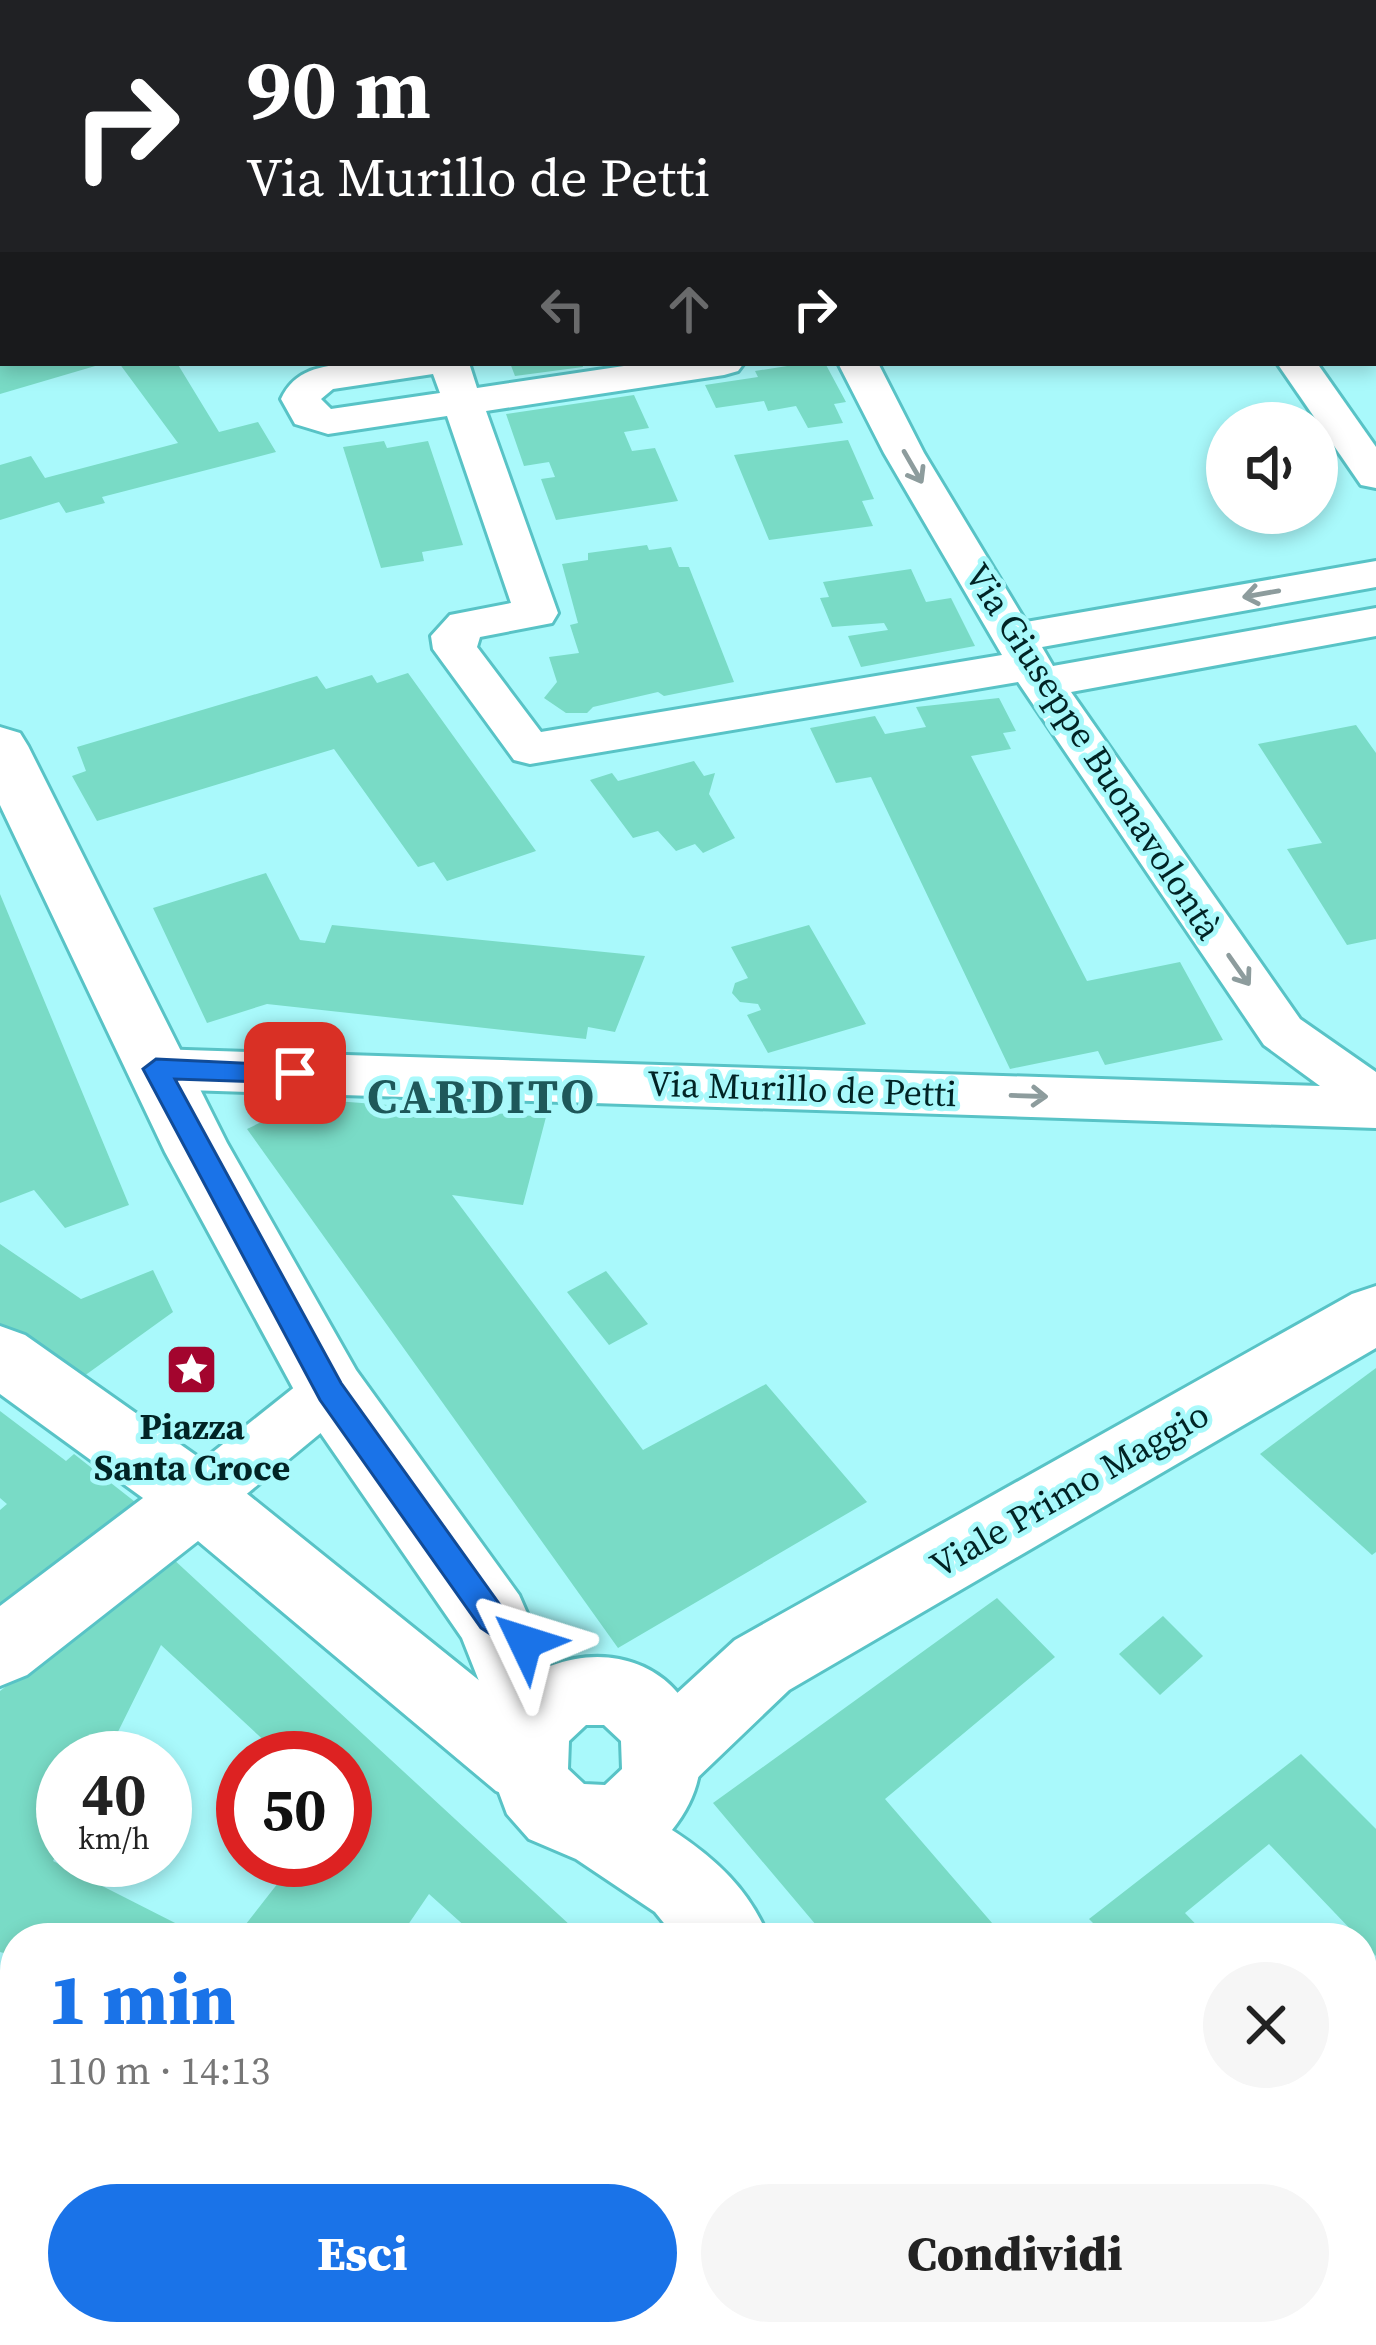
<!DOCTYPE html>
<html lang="it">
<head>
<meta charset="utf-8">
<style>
	:root { --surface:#fff; --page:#f6f6f6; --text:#222; --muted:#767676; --accent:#1a73e8 }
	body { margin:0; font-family:"Source Serif 4",serif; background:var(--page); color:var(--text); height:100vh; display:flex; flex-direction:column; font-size:45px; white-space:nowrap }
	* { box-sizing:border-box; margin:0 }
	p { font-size:39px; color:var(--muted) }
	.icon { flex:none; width:66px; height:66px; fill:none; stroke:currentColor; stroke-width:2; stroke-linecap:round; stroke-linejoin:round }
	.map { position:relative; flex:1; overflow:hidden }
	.side { position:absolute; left:0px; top:1923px; width:1377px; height:423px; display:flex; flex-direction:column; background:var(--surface); border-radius:48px 48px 0 0; box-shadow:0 6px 18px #0003 }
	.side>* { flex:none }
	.hud { position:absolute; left:0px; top:0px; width:1377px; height:366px; box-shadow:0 6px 18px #0003; background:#202124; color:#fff; overflow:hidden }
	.tools { position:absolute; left:1206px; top:402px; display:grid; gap:24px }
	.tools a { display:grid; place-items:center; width:132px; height:132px; border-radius:50%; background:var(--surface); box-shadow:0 6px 18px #0003; font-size:60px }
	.speed { position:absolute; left:36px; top:1731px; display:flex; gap:24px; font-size:60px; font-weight:700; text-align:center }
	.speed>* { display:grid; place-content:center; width:156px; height:156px; border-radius:50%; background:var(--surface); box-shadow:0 6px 18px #0003; line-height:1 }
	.speed small { font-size:30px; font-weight:400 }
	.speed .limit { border:18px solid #d22; background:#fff; color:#111 }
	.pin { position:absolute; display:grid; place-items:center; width:102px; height:102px; color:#fff; margin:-51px; border-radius:24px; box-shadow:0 6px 18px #0006 }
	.me { position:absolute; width:132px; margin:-66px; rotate:311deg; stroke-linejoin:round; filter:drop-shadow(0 0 9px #0008) }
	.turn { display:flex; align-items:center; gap:42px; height:252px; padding:0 48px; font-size:54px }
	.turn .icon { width:156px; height:156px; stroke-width:2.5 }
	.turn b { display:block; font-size:84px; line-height:102px }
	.lanes { display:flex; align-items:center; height:114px; padding:0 48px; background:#0003; justify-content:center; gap:60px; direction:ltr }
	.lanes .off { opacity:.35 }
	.round { display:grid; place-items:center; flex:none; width:126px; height:126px; border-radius:63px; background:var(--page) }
	.summary { display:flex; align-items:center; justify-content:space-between; height:204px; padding:0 48px }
	h1 { font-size:72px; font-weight:800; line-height:90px; color:var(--accent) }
	.action { display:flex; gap:24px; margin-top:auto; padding:24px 48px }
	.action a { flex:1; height:138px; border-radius:72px; background:var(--accent); color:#fff; font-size:48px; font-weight:800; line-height:138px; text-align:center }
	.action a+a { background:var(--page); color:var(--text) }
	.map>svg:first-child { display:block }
	.building { fill:#79dbc6 }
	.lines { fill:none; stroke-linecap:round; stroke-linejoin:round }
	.minor-casing { stroke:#58c3c6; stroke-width:6 }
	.tertiary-casing { stroke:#58c3c6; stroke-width:6 }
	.secondary-casing { stroke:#58c3c6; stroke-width:6 }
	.minor { fill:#fff; fill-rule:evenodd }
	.tertiary { fill:#fff; fill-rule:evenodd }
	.secondary { fill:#fff; fill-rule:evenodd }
	.oneway { stroke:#8d9c9d }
	.route { fill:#1a73e8; stroke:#114b97; stroke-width:3 }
	.labels { text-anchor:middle; stroke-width:10; stroke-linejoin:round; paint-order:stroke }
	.street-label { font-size:36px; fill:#012425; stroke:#a9f9fb }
	.poi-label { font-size:36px; font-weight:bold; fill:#012425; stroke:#a9f9fb }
	.district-label { font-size:48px; font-weight:bold; letter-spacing:3px; fill:#1e585a; stroke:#a9f9fb }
</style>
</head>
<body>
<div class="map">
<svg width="1376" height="2345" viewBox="0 0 1376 2345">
	<rect width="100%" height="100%" fill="#a9f9fb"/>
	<g class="building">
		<path d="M0 363H102V364L0 394Z"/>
		<path d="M119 363H177L219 432 258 422 276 452 102 497 105 503 66 513 59 502 0 520V465L31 456 45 478 178 443Z"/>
		<path d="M510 363H582L583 367 515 376Z"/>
		<path d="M806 363H825L846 402 834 404 843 423 808 428 796 406 768 411 764 401 716 408 705 385 758 377 755 371Z"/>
		<path d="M634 395 649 428 624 432 632 451 655 448 678 501 556 520 541 479 555 477 549 462 524 466 506 414Z"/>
		<path d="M848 440 874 499 862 501 873 526 769 540 734 455Z"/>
		<path d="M384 441 387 448 428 441 463 545 422 552 424 561 381 568 343 447Z"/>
		<path d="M647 545 649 550 671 547 679 567H689L734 682 664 696 658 692 593 707 587 713H566L544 698 557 682 549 657 579 653 570 625 578 623 562 564 588 560V553Z"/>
		<path d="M911 569 926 602 951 598 975 646 861 667 848 636 888 630 884 623 832 627 820 598 829 597 823 582Z"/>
		<path d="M408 673 536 851 447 881 434 862 418 867 334 749 97 821 72 776 86 771 77 747 317 676 326 689 372 675 377 683Z"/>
		<path d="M999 698 1016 731 1003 733 1011 749 971 756 1087 981 1180 962 1223 1040 1105 1065 1098 1051 1010 1069 871 777 836 783 810 728 875 716 885 734 926 727 916 707Z"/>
		<path d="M1356 725 1376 753V939L1347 945 1287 849 1322 843 1258 744Z"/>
		<path d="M694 761 704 776 715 773 709 794 735 838 703 853 695 844 676 851 658 831 633 838 590 780 612 773 618 781Z"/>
		<path d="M266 873 300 940 325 943 332 925 645 956 615 1032 588 1027 586 1039 267 1004 207 1023 153 908Z"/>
		<path d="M0 894 129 1205 65 1228 34 1190 0 1203Z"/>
		<path d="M809 925 866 1024 768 1053 747 1015 761 1010 758 1004 740 1002 732 993 735 983 748 978 731 947Z"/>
		<path d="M309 1099 546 1117 523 1205 452 1195 643 1450 766 1384 867 1502 618 1648 247 1129Z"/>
		<path d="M0 1244 81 1299 153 1270 173 1312 73 1384 0 1330Z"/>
		<path d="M606 1271 648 1324 609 1345 567 1292Z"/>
		<path d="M1376 1368V1552L1372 1555 1260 1454Z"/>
		<path d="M0 1411 66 1461 74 1454 139 1505 0 1614V1510L7 1504 0 1498Z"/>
		<path d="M171 1557 584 1938H478L429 1894 399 1938H235L296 1860H345V1758H283L161 1645 105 1758H63V1841L53 1861 183 1927 176 1938H15V1956L0 1952V1691Z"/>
		<path d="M997 1598 1055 1657 885 1799 1005 1938H827L713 1803Z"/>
		<path d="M1163 1616 1203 1656 1160 1695 1119 1654Z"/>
		<path d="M1301 1754 1376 1829V1956L1269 1844 1185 1913 1209 1938H1108L1089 1919Z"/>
		<path d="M1376 2145V2300L1362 2314V2158Z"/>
		<path d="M587 2331H727L713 2345H573Z"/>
		<path d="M750 2331H899L912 2345H738Z"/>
		<path d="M1158 2331H1345L1331 2345H1170Z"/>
	</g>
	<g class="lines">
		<defs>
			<g id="minor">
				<path d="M648 0H680L681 3H649Z"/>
				<path d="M1020 0H1052L1054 3H1022Z"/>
				<rect x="0" y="135" width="3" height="22"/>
				<path d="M1374 248H1376L1374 271Z"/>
				<path d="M350 363H469L477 388 644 363H744L738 371 724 375 486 411 558 613 552 623 480 637 477 647 541 732 1002 655 884 453 838 363H878L924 453 1026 622 1376 561V587L1042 647 1053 666 1376 608V636L1071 692 1300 1019 1376 1072V1128L156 1089 138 1083 130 1069 138 1055 156 1049 1320 1086 1264 1045 1018 682 530 764 514 760 433 649 431 636 450 615 511 603 447 416 328 434 295 424 281 399C295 369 320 367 350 363ZM433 374 440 393 331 409 321 399 333 389Z"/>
				<path d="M1277 363H1317L1376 447V488L1361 485Z"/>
				<path d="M331 1367 351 1374 360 1391 351 1408 220 1516 199 1524 178 1516 169 1498 178 1480 311 1374Z"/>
			</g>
			<g id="tertiary">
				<path d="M1376 1286V1348L789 1690 694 1781 666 1792 638 1781 627 1755 638 1729 735 1640 1352 1294Z"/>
				<path d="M0 1326 25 1335 225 1476 552 1739 564 1765 552 1791 524 1802 496 1791 198 1541 27 1675 0 1686V1606L143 1498 0 1394Z"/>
			</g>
			<g id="secondary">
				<path d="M0 727 20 733 28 746 227 1143 356 1370 519 1595 550 1666C661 1624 748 1736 672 1830 715 1858 749 1889 769 1938H676L655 1912 576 1859 529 1839 507 1814 488 1763 496 1724 462 1638 306 1412 165 1152 0 805ZM586 1725H604L621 1741 622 1769 605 1785 584 1784 568 1769 569 1741Z"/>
				<path d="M1003 2331H1100L1106 2345H1009Z"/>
			</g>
		</defs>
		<use href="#minor" class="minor-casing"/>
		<use href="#tertiary" class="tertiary-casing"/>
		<use href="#secondary" class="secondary-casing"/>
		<use href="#minor" class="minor"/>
		<use href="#tertiary" class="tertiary"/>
		<use href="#secondary" class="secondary"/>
	</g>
	<defs><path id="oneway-shaft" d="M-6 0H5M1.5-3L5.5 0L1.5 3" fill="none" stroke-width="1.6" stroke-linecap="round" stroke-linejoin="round" transform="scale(3)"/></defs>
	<g class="oneway">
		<use href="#oneway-shaft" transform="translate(913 467) rotate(60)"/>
		<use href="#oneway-shaft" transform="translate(1261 594) rotate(170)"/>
		<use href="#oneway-shaft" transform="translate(1239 970) rotate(55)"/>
		<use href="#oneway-shaft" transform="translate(1029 1096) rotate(2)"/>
	</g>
	<path class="route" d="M156 1059 305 1066 308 1073 305 1080 295 1083 175 1079 341 1383 503 1609 536 1632 541 1642 536 1653 525 1657 481 1628 320 1400 143 1069Z"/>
	<defs>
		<symbol id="sight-square" viewBox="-11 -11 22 22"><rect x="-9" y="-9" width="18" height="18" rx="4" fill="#a3052e" stroke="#a9f9fb"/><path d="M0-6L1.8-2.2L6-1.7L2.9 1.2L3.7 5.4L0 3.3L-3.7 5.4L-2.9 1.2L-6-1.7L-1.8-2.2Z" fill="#fff"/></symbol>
	</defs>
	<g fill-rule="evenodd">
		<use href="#sight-square" x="162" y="1340" width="59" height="59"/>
	</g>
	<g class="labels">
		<g class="street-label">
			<text transform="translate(1094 751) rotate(57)" y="13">Via Giuseppe Buonavolontà</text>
			<text transform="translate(802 1088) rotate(2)" y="13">Via Murillo de Petti</text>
			<text transform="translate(1069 1489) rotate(-30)" y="13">Viale Primo Maggio</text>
		</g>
		<g class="poi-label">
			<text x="192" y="1439">Piazza<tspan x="192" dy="41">Santa Croce</tspan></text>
		</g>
		<g class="district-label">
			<text x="482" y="1113">CARDITO</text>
		</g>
	</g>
</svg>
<div class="tools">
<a><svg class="icon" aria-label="sound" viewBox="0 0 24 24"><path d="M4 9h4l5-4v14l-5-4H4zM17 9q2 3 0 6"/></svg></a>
</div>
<div class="speed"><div>40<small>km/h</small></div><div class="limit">50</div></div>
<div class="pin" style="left:295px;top:1073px;background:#d93025"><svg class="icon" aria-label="arrive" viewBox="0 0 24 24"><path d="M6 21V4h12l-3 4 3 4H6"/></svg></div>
<svg class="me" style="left:525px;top:1642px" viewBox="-20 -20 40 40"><path d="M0-17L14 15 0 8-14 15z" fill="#1a73e8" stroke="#fff" stroke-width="4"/></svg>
<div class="hud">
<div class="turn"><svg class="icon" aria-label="right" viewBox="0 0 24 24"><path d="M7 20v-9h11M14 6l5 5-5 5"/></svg><div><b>90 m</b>Via Murillo de Petti</div></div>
<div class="lanes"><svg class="icon off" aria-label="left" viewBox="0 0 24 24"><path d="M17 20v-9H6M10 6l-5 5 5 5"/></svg><svg class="icon off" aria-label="ahead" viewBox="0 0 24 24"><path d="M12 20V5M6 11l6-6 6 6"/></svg><svg class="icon" aria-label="right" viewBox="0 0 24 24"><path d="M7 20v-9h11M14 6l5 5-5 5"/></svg></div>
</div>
<section class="side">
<div class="summary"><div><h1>1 min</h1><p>110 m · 14:13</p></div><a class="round"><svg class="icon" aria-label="close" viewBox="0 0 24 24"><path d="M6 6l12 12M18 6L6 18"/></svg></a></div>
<div class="action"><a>Esci</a><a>Condividi</a></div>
</section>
</div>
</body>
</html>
